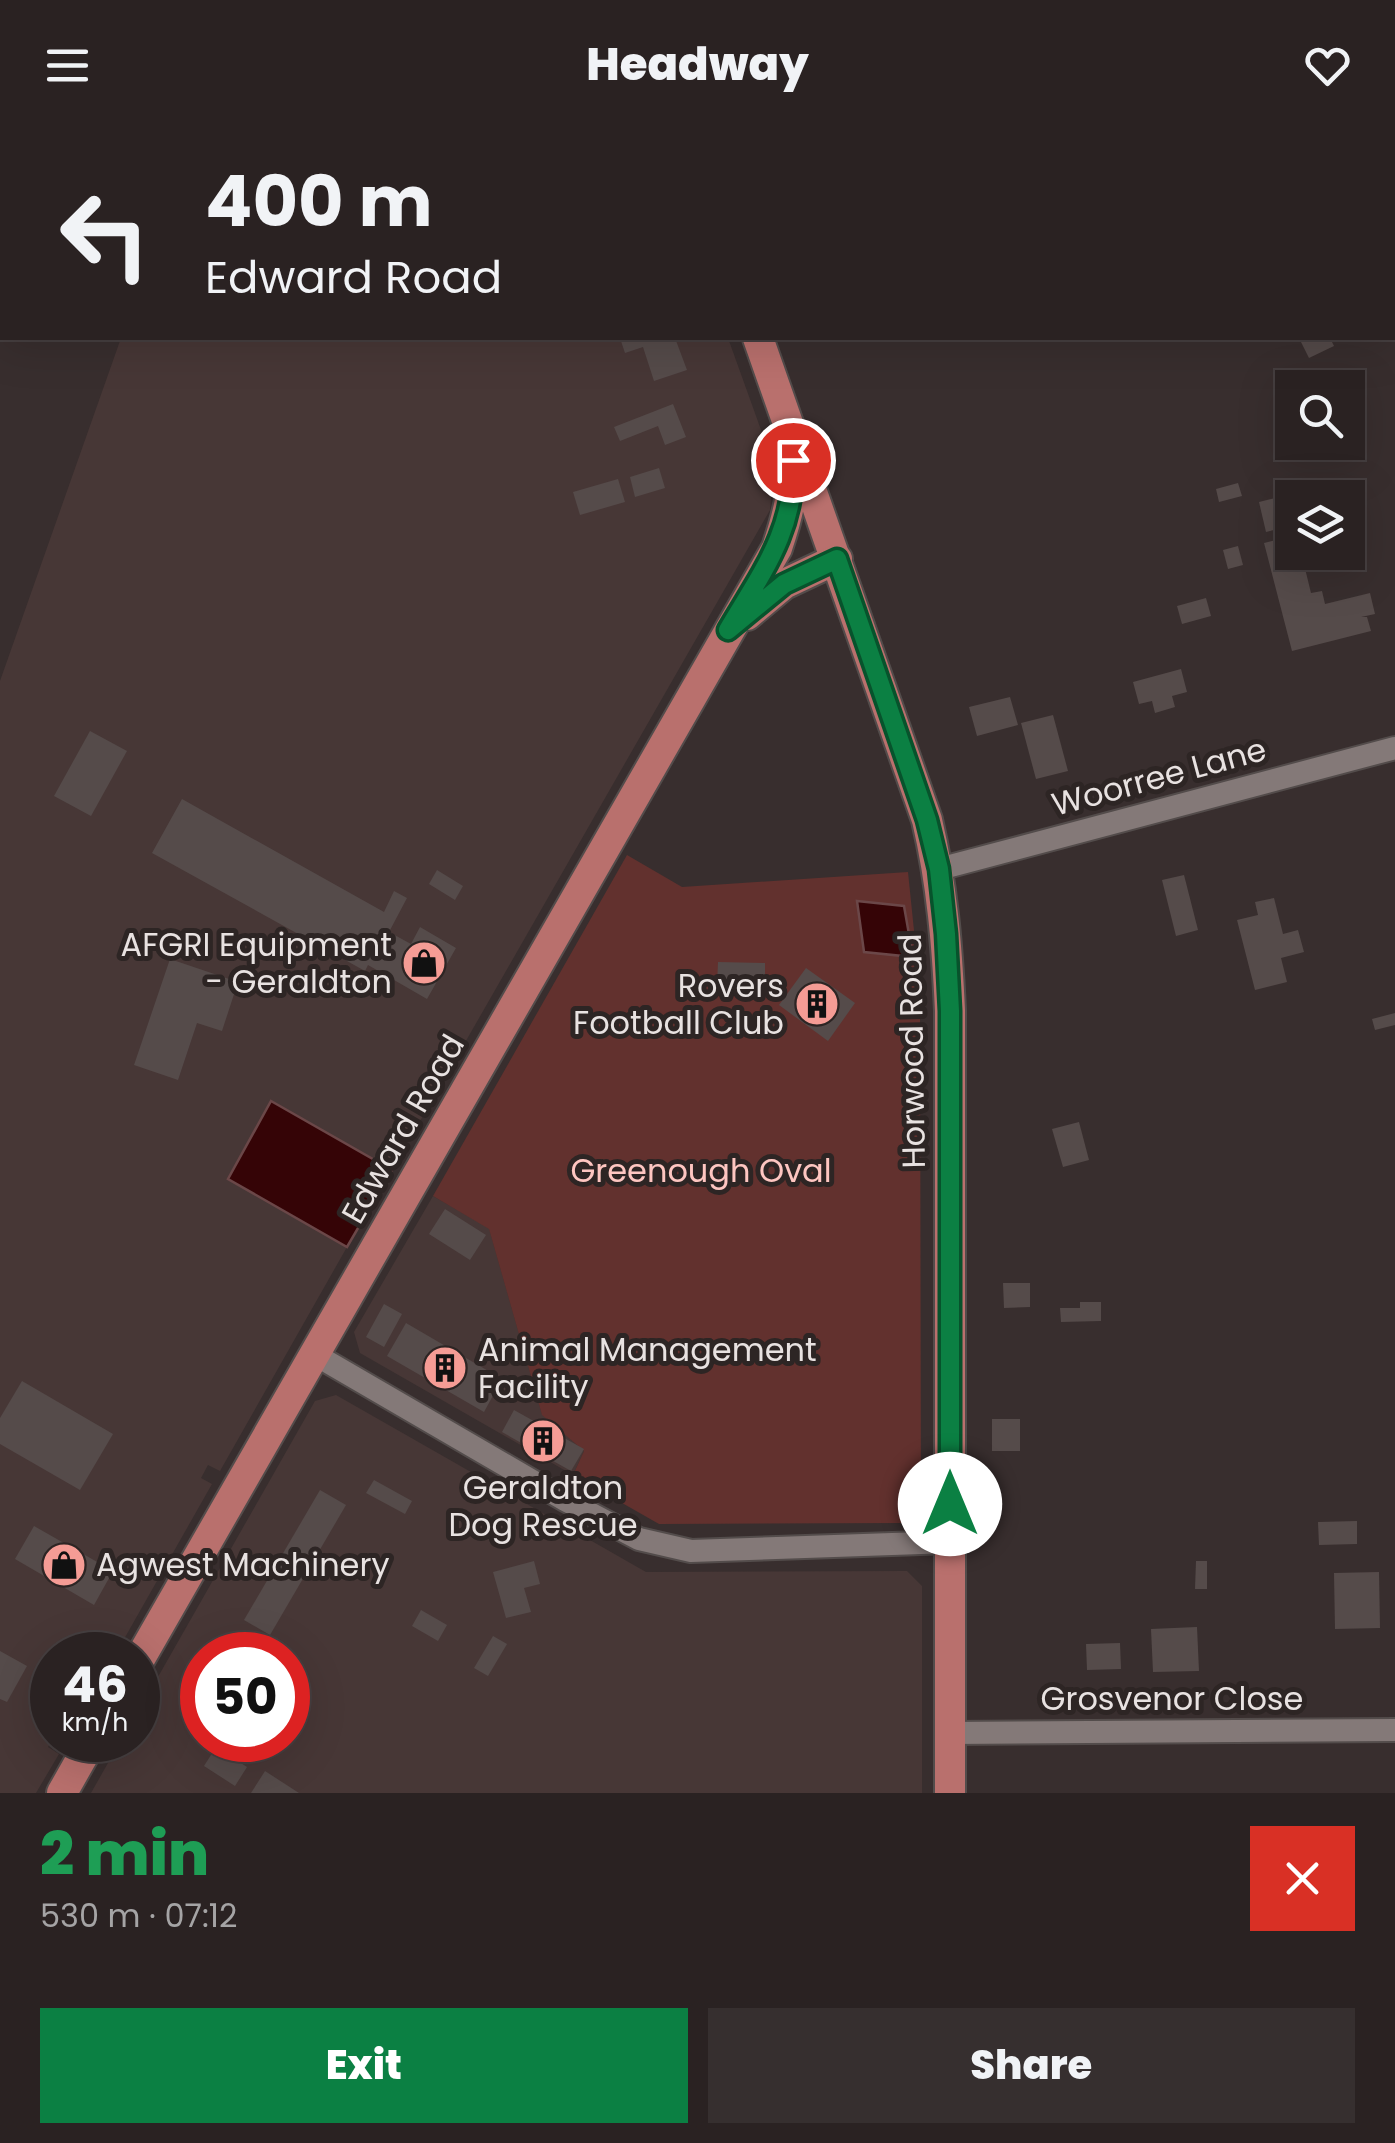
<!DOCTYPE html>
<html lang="en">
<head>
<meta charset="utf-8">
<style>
	:root { --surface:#2a2222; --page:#362f2f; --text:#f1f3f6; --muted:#a5a4a5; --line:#463f40; --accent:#0b8043 }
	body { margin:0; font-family:Poppins,sans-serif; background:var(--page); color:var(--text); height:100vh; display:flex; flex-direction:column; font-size:38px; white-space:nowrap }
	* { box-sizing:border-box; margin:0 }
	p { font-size:32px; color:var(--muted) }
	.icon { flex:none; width:55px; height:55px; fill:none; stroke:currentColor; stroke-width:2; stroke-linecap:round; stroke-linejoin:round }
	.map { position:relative; height:1663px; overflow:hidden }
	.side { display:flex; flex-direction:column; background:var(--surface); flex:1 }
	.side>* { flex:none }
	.hud { position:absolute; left:0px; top:0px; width:1395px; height:210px; box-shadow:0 10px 40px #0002,0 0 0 2px var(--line); background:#2a2222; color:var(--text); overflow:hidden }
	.tools { position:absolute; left:1275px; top:240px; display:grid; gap:20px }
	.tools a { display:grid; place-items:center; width:90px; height:90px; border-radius:0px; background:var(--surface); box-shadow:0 10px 40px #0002,0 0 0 2px var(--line); font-size:50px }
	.speed { position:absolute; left:30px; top:1502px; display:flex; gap:20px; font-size:50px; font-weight:700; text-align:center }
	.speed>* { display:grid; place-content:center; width:130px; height:130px; border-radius:50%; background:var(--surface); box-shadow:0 10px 40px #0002,0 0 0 2px var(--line); line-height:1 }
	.speed small { font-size:25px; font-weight:400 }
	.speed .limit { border:15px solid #d22; background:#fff; color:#111 }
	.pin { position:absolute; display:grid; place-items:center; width:85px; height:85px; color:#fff; margin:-42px; border:5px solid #fff; border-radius:50%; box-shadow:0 2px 10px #0007 }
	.me { position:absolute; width:110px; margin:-55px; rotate:0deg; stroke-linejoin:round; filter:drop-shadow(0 0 8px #0008) }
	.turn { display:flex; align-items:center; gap:35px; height:210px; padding:0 40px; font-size:45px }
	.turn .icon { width:130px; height:130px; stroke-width:2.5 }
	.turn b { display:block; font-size:70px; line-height:85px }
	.round { display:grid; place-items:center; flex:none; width:105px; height:105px; border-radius:0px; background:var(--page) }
	.headline { display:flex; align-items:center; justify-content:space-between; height:170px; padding:0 40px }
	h1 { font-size:60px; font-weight:800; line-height:75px; color:#1e9e55 }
	.button { display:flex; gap:20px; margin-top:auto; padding:20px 40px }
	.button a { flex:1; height:115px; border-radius:0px; background:var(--accent); color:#fff; font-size:40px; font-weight:800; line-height:115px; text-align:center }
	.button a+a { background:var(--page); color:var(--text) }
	header { display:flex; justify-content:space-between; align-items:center; height:130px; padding:0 40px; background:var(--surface); font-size:45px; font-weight:800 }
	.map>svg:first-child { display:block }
	.built { fill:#473736; fill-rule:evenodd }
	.green { fill:#62312e }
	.water { fill:#350406; stroke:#6b4748; stroke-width:2.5 }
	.building { fill:#554b4a }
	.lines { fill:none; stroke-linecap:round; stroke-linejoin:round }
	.minor-casing { stroke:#534c4b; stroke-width:26 }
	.major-casing { stroke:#534c4b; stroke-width:34 }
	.minor { stroke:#847978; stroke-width:22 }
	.major { stroke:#b9706d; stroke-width:30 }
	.route-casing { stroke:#07532c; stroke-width:25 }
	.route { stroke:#0b8043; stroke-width:18 }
	.labels { text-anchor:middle; stroke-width:10; stroke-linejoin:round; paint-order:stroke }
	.street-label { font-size:32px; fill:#e8e2e1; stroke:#2d2524 }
	.poi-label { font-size:32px; fill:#e8e2e1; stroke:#2d2524; text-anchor:end }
	.park-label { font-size:32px; fill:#fec6c1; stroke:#2d2524 }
</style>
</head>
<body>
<header><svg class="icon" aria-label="menu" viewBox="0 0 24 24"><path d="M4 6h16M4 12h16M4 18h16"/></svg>Headway<svg class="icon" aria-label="heart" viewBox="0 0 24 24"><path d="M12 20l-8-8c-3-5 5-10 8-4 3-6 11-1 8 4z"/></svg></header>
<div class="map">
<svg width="1395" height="1663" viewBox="0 0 1395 1663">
	<rect width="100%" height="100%" fill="#382e2e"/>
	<g class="built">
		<path d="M121 208H728L774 336 770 380 392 1040 272 971 228 1049 347 1117 220 1341 208 1335 201 1348 212 1354 115 1525H52V1610H66L63 1616 52 1610 48 1617 59 1624 36 1663H0V551Z"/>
		<path d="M433 1066 489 1098 542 1284 584 1321 573 1345 360 1223 354 1202Z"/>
		<path d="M336 1265 646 1442 907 1441 922 1456V1663H91L121 1610H138V1582L315 1271ZM202 1525H288V1610H202Z"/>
	</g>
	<path class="green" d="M627 725 682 757 908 742 920 859 921 1378 907 1393 659 1394 573 1345 584 1321 542 1285 489 1099 433 1066Z"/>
	<g class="water">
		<path d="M857 771 904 776 913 827 864 822Z"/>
		<path d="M271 971 392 1040 347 1117 228 1049Z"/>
	</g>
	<g class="building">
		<path d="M620 208H675L687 240 654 251 643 217 625 223Z"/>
		<path d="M1299 208H1330L1334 216 1309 228Z"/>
		<path d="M673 274 686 307 665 315 658 296 620 311 614 297Z"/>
		<path d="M659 338 665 358 635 367 630 347Z"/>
		<path d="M618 349 625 372 580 385 573 362Z"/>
		<path d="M1238 353 1242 366 1219 372 1216 359Z"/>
		<path d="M1288 365 1292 395 1266 402 1259 372Z"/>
		<path d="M1292 406V422H1301L1311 463 1322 461 1325 474 1370 463 1375 484 1361 487H1367L1371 501 1292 521 1264 413Z"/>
		<path d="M1238 416 1243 435 1228 439 1223 420Z"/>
		<path d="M1206 468 1211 486 1182 494 1177 476Z"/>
		<path d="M1181 539 1187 562 1172 566 1175 577 1155 583 1152 571 1139 574 1133 552Z"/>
		<path d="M1010 567 1018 595 977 606 969 577Z"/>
		<path d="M1053 585 1068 641 1036 649 1021 593Z"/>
		<path d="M90 601 127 621 91 686 54 666Z"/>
		<path d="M182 669 384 782 394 761 407 768 389 802 411 814 420 797 456 818 427 869 368 835 365 841 152 723Z"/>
		<path d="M437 740 463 756 455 770 429 754Z"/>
		<path d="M1184 745 1198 800 1176 806 1162 750Z"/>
		<path d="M1274 768 1283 804 1298 800 1304 822 1281 828 1287 852 1255 860 1237 790 1258 785 1255 772Z"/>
		<path d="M170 829 238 852 222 901 197 893 178 950 134 935Z"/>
		<path d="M718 832 765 833V858L717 857Z"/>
		<path d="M806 838 855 873 828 911 779 875Z"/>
		<path d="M1395 883V895L1375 900 1372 889Z"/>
		<path d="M1079 992 1089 1030 1063 1037 1052 999Z"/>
		<path d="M445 1079 486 1105 470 1130 429 1104Z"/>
		<path d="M1003 1153H1030V1177L1004 1178Z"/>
		<path d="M1080 1172H1101V1191L1061 1192 1060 1178H1080Z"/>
		<path d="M384 1174 402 1184 384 1217 366 1207Z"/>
		<path d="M406 1193 502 1249 484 1282 387 1226Z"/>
		<path d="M22 1251 113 1304 80 1360 0 1314V1288Z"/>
		<path d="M514 1280 584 1319 571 1341 502 1302Z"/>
		<rect x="992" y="1289" width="28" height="32"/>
		<path d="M374 1350 412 1371 405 1384 366 1363Z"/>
		<path d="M320 1360 346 1375 270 1505 244 1490Z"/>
		<path d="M1357 1391V1414L1319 1415 1318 1392Z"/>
		<path d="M34 1396 113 1441 94 1475 15 1429Z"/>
		<path d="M534 1431 540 1454 524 1458 531 1482 506 1488 493 1442Z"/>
		<path d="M1196 1431H1207V1459H1195Z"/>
		<path d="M1379 1442 1380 1498 1335 1499 1334 1443Z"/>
		<path d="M421 1480 447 1495 438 1511 412 1496Z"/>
		<path d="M1197 1497 1199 1541 1153 1542 1151 1499Z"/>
		<path d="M493 1506 507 1514 488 1546 474 1538Z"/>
		<path d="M1120 1513 1121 1539 1087 1540 1086 1514Z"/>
		<path d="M0 1521 27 1536 7 1572 0 1569Z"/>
		<path d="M216 1617 247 1637 235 1656 204 1636Z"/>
		<path d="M265 1641 299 1663H251Z"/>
	</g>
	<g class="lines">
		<defs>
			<g id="minor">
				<path d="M1160 2 1164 0"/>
				<path d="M939 739 1395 618"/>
				<path d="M314 1224 565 1370 639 1409 691 1421 950 1412"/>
				<path d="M950 1603 1395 1600"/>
			</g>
			<g id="major">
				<path d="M684 0 685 2"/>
				<path d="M758 208 927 690C942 755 947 815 950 881V1663"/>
				<path d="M747 485 784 454 837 429"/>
				<path d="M138 1532 777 418C787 388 795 360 792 327"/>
				<path d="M62 1663 92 1610"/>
			</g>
		</defs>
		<use href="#minor" class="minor-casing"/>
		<use href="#major" class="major-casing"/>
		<use href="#minor" class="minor"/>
		<use href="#major" class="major"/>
	</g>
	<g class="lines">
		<defs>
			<path id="route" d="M793 330C796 399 761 444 728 500L784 454 837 429 927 690 939 739 946 804 950 881V1374"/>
		</defs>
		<use href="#route" class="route-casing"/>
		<use href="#route" class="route"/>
	</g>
	<defs>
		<symbol id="shop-disc" viewBox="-11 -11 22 22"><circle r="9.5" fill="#f59c95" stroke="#2d2524"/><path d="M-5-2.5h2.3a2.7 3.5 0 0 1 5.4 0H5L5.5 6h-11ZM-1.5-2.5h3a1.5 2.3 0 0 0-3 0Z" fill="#111"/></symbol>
		<symbol id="building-disc" viewBox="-11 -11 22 22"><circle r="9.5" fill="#f59c95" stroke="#2d2524"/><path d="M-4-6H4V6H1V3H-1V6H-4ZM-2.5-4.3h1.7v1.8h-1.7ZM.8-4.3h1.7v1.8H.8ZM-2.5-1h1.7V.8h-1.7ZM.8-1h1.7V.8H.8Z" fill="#111"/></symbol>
	</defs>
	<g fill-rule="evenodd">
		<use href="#shop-disc" x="399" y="808" width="50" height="50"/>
		<use href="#building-disc" x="792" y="849" width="50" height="50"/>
		<use href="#building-disc" x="420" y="1213" width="50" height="50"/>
		<use href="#building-disc" x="518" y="1286" width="50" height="50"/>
		<use href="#shop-disc" x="39" y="1410" width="50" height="50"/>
	</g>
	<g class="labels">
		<g class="street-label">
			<text transform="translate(1159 647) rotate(-15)" y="11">Woorree Lane</text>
			<text transform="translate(912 921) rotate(-91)" y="11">Horwood Road</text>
			<text transform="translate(403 999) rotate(-60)" y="11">Edward Road</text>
			<text x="1172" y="1580">Grosvenor Close</text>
		</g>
		<g class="poi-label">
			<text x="392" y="826">AFGRI Equipment<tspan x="392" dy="37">- Geraldton</tspan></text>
			<text x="784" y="867">Rovers<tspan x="784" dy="37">Football Club</tspan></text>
			<text x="478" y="1231" text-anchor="start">Animal Management<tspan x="478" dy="37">Facility</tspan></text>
			<text x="543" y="1369" text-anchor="middle">Geraldton<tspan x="543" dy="37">Dog Rescue</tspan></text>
			<text x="96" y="1446" text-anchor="start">Agwest Machinery</text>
		</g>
		<g class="park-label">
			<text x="701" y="1052">Greenough Oval</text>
		</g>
	</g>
</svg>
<div class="tools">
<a><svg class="icon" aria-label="search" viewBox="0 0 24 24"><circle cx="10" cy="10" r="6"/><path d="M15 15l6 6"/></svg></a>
<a><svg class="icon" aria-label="layers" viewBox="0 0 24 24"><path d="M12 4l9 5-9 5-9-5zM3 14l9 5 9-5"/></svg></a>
</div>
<div class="speed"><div>46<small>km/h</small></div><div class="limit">50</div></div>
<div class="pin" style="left:793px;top:330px;background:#d93025"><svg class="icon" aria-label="arrive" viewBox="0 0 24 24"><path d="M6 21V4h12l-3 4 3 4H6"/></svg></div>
<svg class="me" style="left:950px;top:1374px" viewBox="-20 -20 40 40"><circle r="19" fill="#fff"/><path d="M0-13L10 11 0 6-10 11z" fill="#0b8043"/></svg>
<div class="hud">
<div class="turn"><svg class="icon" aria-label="left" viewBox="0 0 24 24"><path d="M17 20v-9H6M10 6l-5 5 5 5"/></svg><div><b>400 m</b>Edward Road</div></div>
</div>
</div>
<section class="side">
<div class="headline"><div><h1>2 min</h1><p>530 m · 07:12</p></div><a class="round" style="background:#d93025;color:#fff"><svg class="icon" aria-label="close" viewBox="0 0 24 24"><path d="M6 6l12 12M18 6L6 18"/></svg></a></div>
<div class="button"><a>Exit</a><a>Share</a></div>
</section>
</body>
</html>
